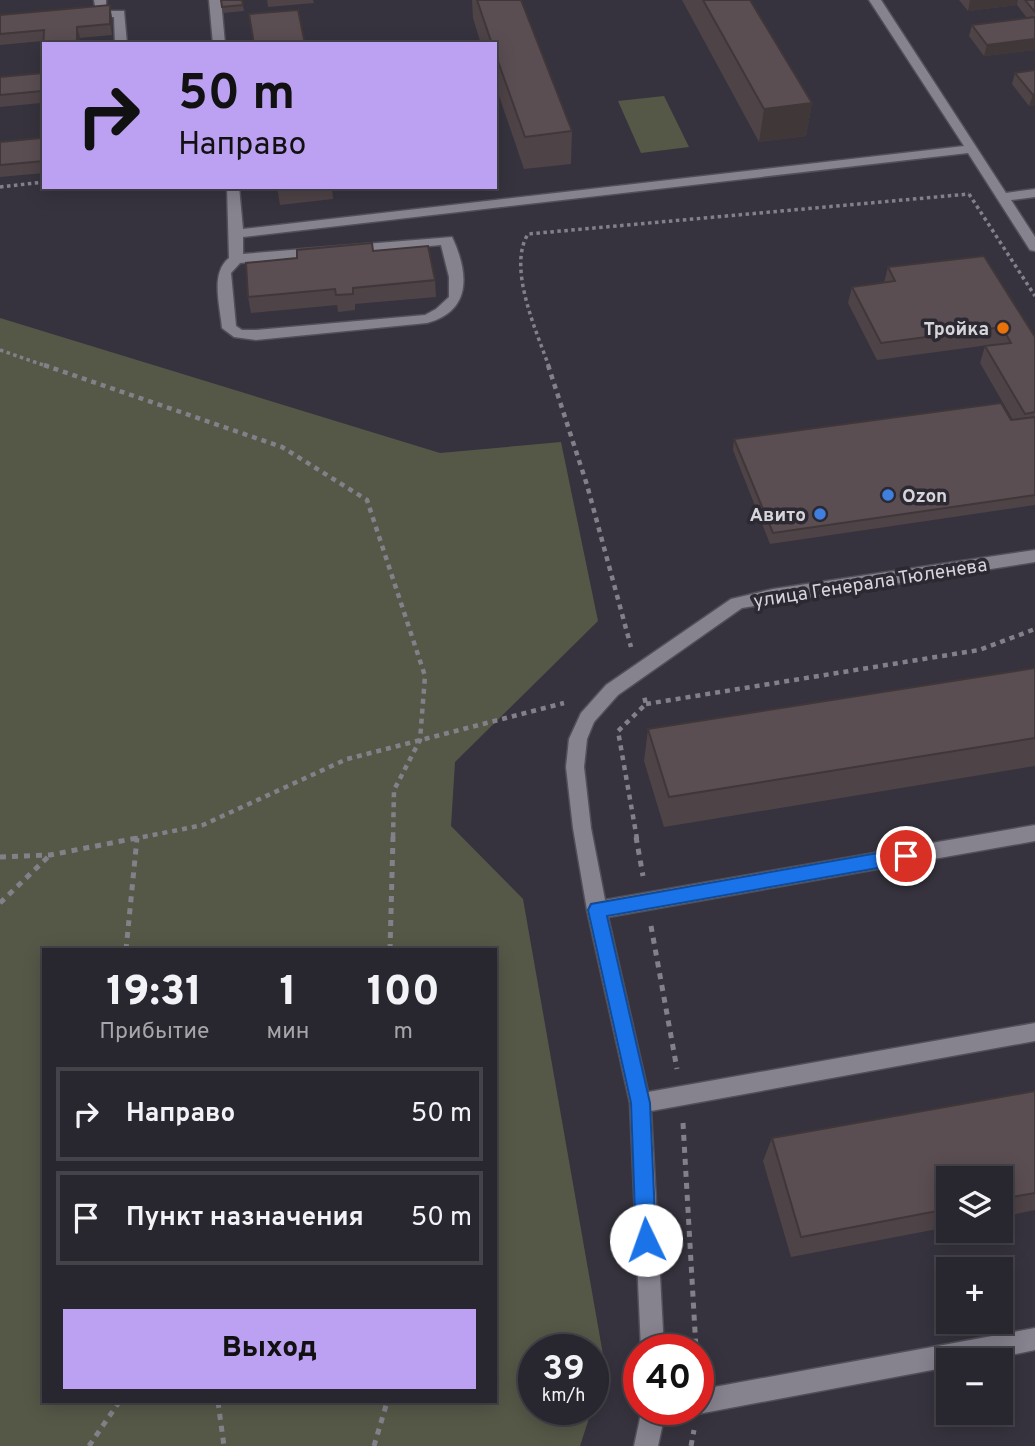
<!DOCTYPE html>
<html lang="ru">
<head>
<meta charset="utf-8">
<style>
	:root { --surface:#28262e; --page:#34323a; --text:#f1f3f6; --muted:#a5a5aa; --line:#44434a; --accent:#bca0f2 }
	body { margin:0; font-family:Overpass,sans-serif; background:var(--page); color:var(--text); height:100vh; display:flex; flex-direction:column; font-size:26px; white-space:nowrap }
	* { box-sizing:border-box; margin:0 }
	p { font-size:23px; color:var(--muted) }
	.icon { flex:none; width:38px; height:38px; fill:none; stroke:currentColor; stroke-width:2; stroke-linecap:round; stroke-linejoin:round }
	.map { position:relative; flex:1; overflow:hidden }
	.drawer { position:absolute; left:42px; top:948px; width:455px; height:455px; display:flex; flex-direction:column; background:var(--surface); border-radius:0px; box-shadow:0 4px 18px #0003,0 0 0 2px var(--line) }
	.drawer>* { flex:none }
	.guide { position:absolute; left:42px; top:42px; width:455px; height:147px; border-radius:0px; box-shadow:0 4px 18px #0003,0 0 0 2px var(--line); background:#bca0f2; color:#111; overflow:hidden }
	.controls { position:absolute; left:936px; top:1166px; display:grid; gap:14px }
	.controls a { display:grid; place-items:center; width:77px; height:77px; border-radius:0px; background:var(--surface); box-shadow:0 4px 18px #0003,0 0 0 2px var(--line); font-size:35px }
	.speed { position:absolute; left:518px; top:1334px; display:flex; gap:14px; font-size:35px; font-weight:700; text-align:center }
	.speed>* { display:grid; place-content:center; width:91px; height:91px; border-radius:50%; background:var(--surface); box-shadow:0 4px 18px #0003,0 0 0 2px var(--line); line-height:1 }
	.speed small { font-size:18px; font-weight:400 }
	.speed .limit { border:10px solid #d22; background:#fff; color:#111 }
	.pin { position:absolute; display:grid; place-items:center; width:60px; height:60px; color:#fff; margin:-30px; border:4px solid #fff; border-radius:50%; box-shadow:0 2px 7px #0007 }
	.me { position:absolute; width:77px; margin:-38px; rotate:357deg; stroke-linejoin:round; filter:drop-shadow(0 0 5px #0008) }
	.turn { display:flex; align-items:center; gap:24px; height:147px; padding:0 21px; font-size:32px }
	.turn .icon { width:91px; height:91px; stroke-width:2.5 }
	.turn b { display:block; font-size:49px; line-height:60px }
	.eta { display:flex; justify-content:space-evenly; align-items:center; height:119px; text-align:center }
	.eta b { font-size:42px; font-weight:800; line-height:49px }
	.cta { display:flex; gap:14px; margin-top:auto; padding:14px 21px }
	.cta a { flex:1; height:80px; border-radius:0px; background:var(--accent); color:#111; font-size:28px; font-weight:800; line-height:80px; text-align:center }
	ul { padding:0; list-style:none }
	li { display:flex; align-items:center; gap:21px; height:94px; margin:0 14px 10px; padding:0 7px; border:4px solid var(--line); border-radius:0px }
	li div { flex:1 }
	li b { display:block; font-size:26px }
	li em { font-style:normal }
	.map>svg:first-child { display:block }
	.green { fill:#555847; fill-rule:evenodd }
	.lines { fill:none; stroke-linecap:round; stroke-linejoin:round }
	.minor-casing { stroke:#514f58; stroke-width:3 }
	.path-far2 { stroke:#83808a; stroke-width:3.5; stroke-dasharray:3.5 3.5; stroke-linecap:butt }
	.path-far1 { stroke:#83808a; stroke-width:4.5; stroke-dasharray:5 5; stroke-linecap:butt }
	.path { stroke:#83808a; stroke-width:5; stroke-dasharray:6 6; stroke-linecap:butt }
	.minor { fill:#86838f; fill-rule:evenodd }
	.wall { fill:#4e4347 }
	.shaded-wall { fill:#403739 }
	.building { fill:#5b4e52; stroke:#403739; stroke-width:2 }
	.route { fill:#1a73e8; stroke:#114b97; stroke-width:2 }
	.food-dot { fill:#e8710a; stroke:#2c2933; stroke-width:2.5 }
	.shop-dot { fill:#3f7fe0; stroke:#2c2933; stroke-width:2.5 }
	.labels { text-anchor:middle; stroke-width:7; stroke-linejoin:round; paint-order:stroke }
	.poi-label { font-size:19px; font-weight:bold; fill:#d7d5dc; stroke:#2c2933; text-anchor:end }
	.street-label { font-size:19px; fill:#d7d5dc; stroke:#2c2933 }
</style>
</head>
<body>
<div class="map">
<svg width="1035" height="1446" viewBox="0 0 1035 1446">
	<rect width="100%" height="100%" fill="#36333e"/>
	<g class="green">
		<path d="M664 96 689 147 641 153 618 101Z"/>
		<path d="M0 318 440 453 561 442 598 621 455 762 451 826 523 899 605 1366 593 1403V1349H534V1409H592L580 1446H0ZM44 950H495V1402H44Z"/>
	</g>
	<g class="lines">
		<defs>
			<g id="minor">
				<path d="M94 0H106V11H124L127 44H115L114 17H97Z"/>
				<path d="M209 0H221L225 44H213Z"/>
				<path d="M869 0H881L1006 193 1035 189V197L1011 200 1035 237V251L1030 250 968 153 243 237V254L452 237C469 273 472 311 427 323L256 340 234 337 222 328C220 305 210 273 229 258L227 187H239L243 229 964 146ZM441 245 449 277V297L436 309 425 315 256 330H242L236 326 231 273 240 263Z"/>
				<path d="M1035 550V562L742 608 618 695 594 722 587 739 584 767 591 828 605 900 1035 825V841L608 917 648 1092 1035 1023V1041L651 1111 664 1349H641L630 1103 587 910 573 828 566 767 569 739 581 713 606 685 731 599 773 589Z"/>
				<path d="M1035 1328V1350L986 1360H948V1367L698 1414 689 1409H698V1390Z"/>
				<path d="M642 1409H666L658 1446H634Z"/>
			</g>
		</defs>
		<use href="#minor" class="minor-casing"/>
		<g class="path-far2">
			<path d="M0 187 44 182"/>
			<path d="M969 194 1035 296"/>
			<path d="M0 350 49 367"/>
			<path d="M549 367C537 332 507 268 528 234L969 194"/>
		</g>
		<g class="path-far1">
			<path d="M44 365 282 447 367 500 425 676 420 740 394 790 393 839"/>
			<path d="M548 365 587 485 631 647"/>
			<path d="M646 704 979 650 1035 629"/>
			<path d="M133 839 203 825 347 759 564 703"/>
			<path d="M637 839 618 731 646 704 644 696"/>
		</g>
		<g class="path">
			<path d="M636 837 643 876"/>
			<path d="M0 857 50 855 142 837"/>
			<path d="M0 903 49 856"/>
			<path d="M651 926 677 1069"/>
			<path d="M126 950 137 838"/>
			<path d="M390 950 393 837"/>
			<path d="M683 1123 696 1349"/>
			<path d="M218 1402 224 1446"/>
			<path d="M89 1446 119 1402"/>
			<path d="M374 1446 387 1402"/>
			<path d="M691 1446 694 1430"/>
		</g>
		<use href="#minor" class="minor"/>
	</g>
	<g class="wall">
		<path d="M221 0H242L244 11 223 13Z"/>
		<path d="M267 0H313L314 3 268 7Z"/>
		<path d="M472 0H521L572 131 571 164 524 169 495 84V44H481L473 18Z"/>
		<path d="M682 0H750L812 103 806 136 759 142Z"/>
		<path d="M959 0H1035V50L984 56 969 36 972 25 1027 18 1017 5 968 11Z"/>
		<path d="M0 15 112 17V35L80 38V44H44V173L0 177V142L40 138 41 103 0 107V77L42 73 43 41 0 45Z"/>
		<path d="M1035 70V105L1029 106 1012 84 1015 73Z"/>
		<path d="M277 187H332L333 199 280 205Z"/>
		<path d="M373 251 435 280 436 297 355 304V310L338 312 337 305 251 313 248 297Z"/>
		<path d="M888 267 1035 337V505L770 544 733 450 734 439 1013 420 980 363 985 346 996 344 877 360 848 303 852 287 884 283Z"/>
		<path d="M1035 668V766L664 827 644 761 648 729Z"/>
		<path d="M1035 1091V1210L1001 1217V1178H948V1227L791 1257 763 1161 772 1138Z"/>
	</g>
	<g class="shaded-wall">
		<path d="M970 0H1018L1017 5 968 11Z"/>
		<path d="M110 5 112 17V35L110 24Z"/>
		<path d="M77 27 80 38V44H77Z"/>
		<path d="M1035 39V50L984 56 987 45Z"/>
		<path d="M1035 94V105L1029 106 1033 95Z"/>
		<path d="M812 103 806 136 759 142 764 109Z"/>
	</g>
	<g class="building">
		<path d="M221 0H242L243 5 222 7Z"/>
		<path d="M477 0H521L572 131 525 137 495 53V44H492Z"/>
		<path d="M703 0H750L812 103 764 109Z"/>
		<path d="M1025 0H1035V12Z"/>
		<path d="M110 5V24L77 27V44H44V161L0 165V142L40 138 41 91 0 95V77L42 73 44 30 0 34V15Z"/>
		<path d="M298 10 305 44H254L249 14Z"/>
		<path d="M1035 17V39L987 45 972 25Z"/>
		<path d="M1035 70V94L1033 95 1015 73Z"/>
		<path d="M372 243 373 251 428 246 435 280 353 288V294L336 295 335 289 248 297 246 263 297 258V250Z"/>
		<path d="M984 256 1035 337V412L1025 414 985 346 1011 343 1002 327 881 343 852 287 895 281 888 267Z"/>
		<path d="M1001 403 1011 420 1035 417V495L773 533 734 439Z"/>
		<path d="M1035 668V738L669 797 648 729Z"/>
		<path d="M1035 1091V1193L1001 1199V1178H948V1209L801 1237 772 1138Z"/>
	</g>
	<path class="route" d="M906 848 912 850 914 856 912 861 906 863 607 916 650 1103 656 1240 654 1247 646 1250 639 1247 636 1240 631 1103 588 910 591 904Z"/>
	<circle class="food-dot" cx="1003" cy="328" r="7"/>
	<g class="shop-dot">
		<circle cx="888" cy="495" r="7"/>
		<circle cx="820" cy="514" r="7"/>
	</g>
	<g class="labels">
		<g class="poi-label">
			<text x="989" y="335">Тройка</text>
			<text x="902" y="502" text-anchor="start">Ozon</text>
			<text x="806" y="521">Авито</text>
		</g>
		<g class="street-label">
			<text transform="translate(870 582) rotate(-9)" y="7">улица Генерала Тюленева</text>
		</g>
	</g>
</svg>
<div class="controls">
<a><svg class="icon" aria-label="layers" viewBox="0 0 24 24"><path d="M12 4l9 5-9 5-9-5zM3 14l9 5 9-5"/></svg></a>
<a>+</a>
<a>−</a>
</div>
<div class="speed"><div>39<small>km/h</small></div><div class="limit">40</div></div>
<div class="pin" style="left:906px;top:856px;background:#d93025"><svg class="icon" aria-label="arrive" viewBox="0 0 24 24"><path d="M6 21V4h12l-3 4 3 4H6"/></svg></div>
<svg class="me" style="left:646px;top:1240px" viewBox="-20 -20 40 40"><circle r="19" fill="#fff"/><path d="M0-13L10 11 0 6-10 11z" fill="#1a73e8"/></svg>
<div class="guide">
<div class="turn"><svg class="icon" aria-label="right" viewBox="0 0 24 24"><path d="M7 20v-9h11M14 6l5 5-5 5"/></svg><div><b>50 m</b>Направо</div></div>
</div>
<section class="drawer">
<div class="eta">
<div><b>19:31</b><p>Прибытие</p></div>
<div><b>1</b><p>мин</p></div>
<div><b>100</b><p>m</p></div>
</div>
<ul>
<li><svg class="icon" aria-label="right" viewBox="0 0 24 24"><path d="M7 20v-9h11M14 6l5 5-5 5"/></svg><div><b>Направо</b></div><em>50 m</em></li>
<li><svg class="icon" aria-label="arrive" viewBox="0 0 24 24"><path d="M6 21V4h12l-3 4 3 4H6"/></svg><div><b>Пункт назначения</b></div><em>50 m</em></li>
</ul>
<div class="cta"><a>Выход</a></div>
</section>
</div>
</body>
</html>
